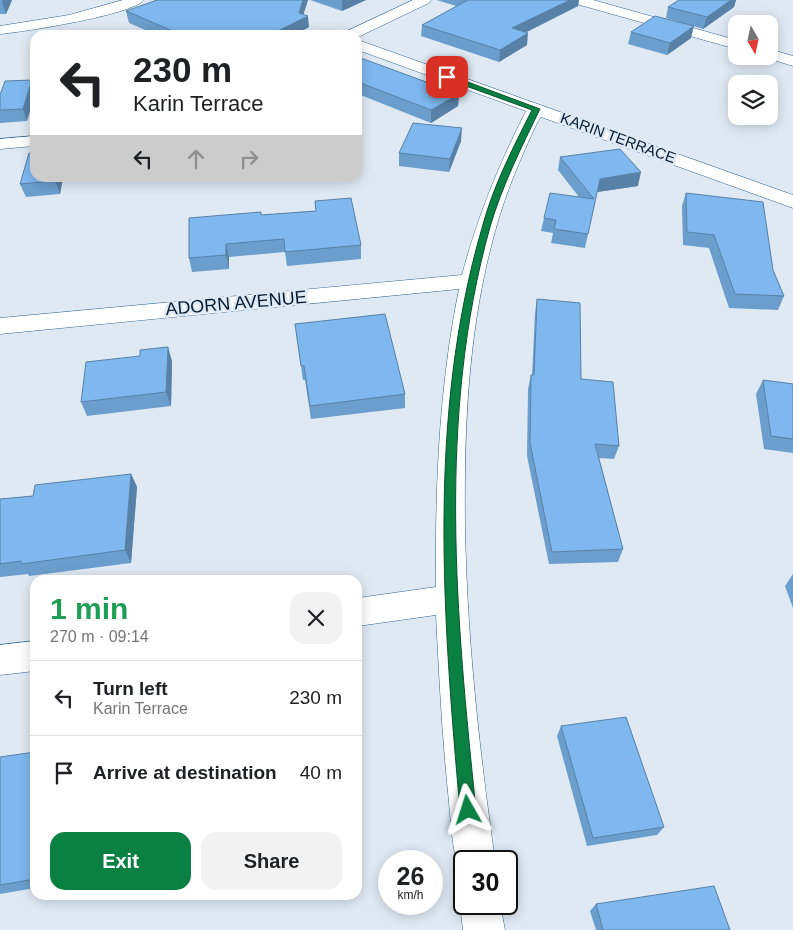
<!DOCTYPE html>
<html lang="en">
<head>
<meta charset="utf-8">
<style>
	:root { --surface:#fff; --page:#f2f2f2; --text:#202124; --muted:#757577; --line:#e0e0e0; --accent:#0b8043 }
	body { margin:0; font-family:Arial,sans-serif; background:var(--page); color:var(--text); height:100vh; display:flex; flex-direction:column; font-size:19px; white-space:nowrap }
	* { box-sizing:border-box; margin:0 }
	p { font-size:16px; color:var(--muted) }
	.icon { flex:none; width:28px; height:28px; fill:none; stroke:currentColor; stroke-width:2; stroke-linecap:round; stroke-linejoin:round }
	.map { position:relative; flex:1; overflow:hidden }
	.drawer { position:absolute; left:30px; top:575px; width:332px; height:325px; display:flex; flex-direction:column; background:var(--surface); border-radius:15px; box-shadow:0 2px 12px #0003 }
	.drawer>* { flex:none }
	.hud { position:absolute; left:30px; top:30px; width:332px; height:152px; border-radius:15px; box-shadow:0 2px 12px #0003; background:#fff; color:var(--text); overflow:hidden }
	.needle { width:32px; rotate:171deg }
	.tools { position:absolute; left:728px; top:15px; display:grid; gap:10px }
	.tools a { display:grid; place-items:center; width:50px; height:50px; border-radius:10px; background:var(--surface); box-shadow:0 2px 12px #0003; font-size:25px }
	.speed { position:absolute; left:378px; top:850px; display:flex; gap:10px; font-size:25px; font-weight:700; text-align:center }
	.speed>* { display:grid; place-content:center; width:65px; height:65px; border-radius:50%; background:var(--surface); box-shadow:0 2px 12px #0003; line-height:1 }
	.speed small { font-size:12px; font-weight:400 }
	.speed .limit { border:2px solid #111; border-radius:8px; background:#fff; color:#111 }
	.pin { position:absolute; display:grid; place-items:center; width:42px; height:42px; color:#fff; margin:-21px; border-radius:10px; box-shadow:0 2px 8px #0006 }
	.me { position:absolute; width:55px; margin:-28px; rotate:354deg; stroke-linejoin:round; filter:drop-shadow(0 0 4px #0008) }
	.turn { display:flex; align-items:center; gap:18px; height:105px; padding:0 20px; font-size:22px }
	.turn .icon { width:65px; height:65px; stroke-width:2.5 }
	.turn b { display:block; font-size:35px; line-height:42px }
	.lanes { display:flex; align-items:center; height:48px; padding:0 20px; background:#0003; justify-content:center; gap:25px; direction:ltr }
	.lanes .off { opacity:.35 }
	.round { display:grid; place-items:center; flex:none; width:52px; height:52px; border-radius:15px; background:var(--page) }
	.headline { display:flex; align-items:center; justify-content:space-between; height:85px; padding:0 20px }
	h1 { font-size:30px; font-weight:600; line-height:38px; color:#1e9e55 }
	.button { display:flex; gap:10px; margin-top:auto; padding:10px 20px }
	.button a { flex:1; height:58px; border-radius:15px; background:var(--accent); color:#fff; font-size:20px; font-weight:600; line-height:58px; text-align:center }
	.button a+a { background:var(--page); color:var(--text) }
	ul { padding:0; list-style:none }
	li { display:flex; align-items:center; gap:15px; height:75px; padding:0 20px; border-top:1px solid var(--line) }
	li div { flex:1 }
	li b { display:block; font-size:19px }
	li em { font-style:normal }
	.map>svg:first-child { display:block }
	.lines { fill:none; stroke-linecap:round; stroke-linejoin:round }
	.minor-casing { stroke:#2b6494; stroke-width:1 }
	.minor { fill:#fff; fill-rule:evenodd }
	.wall { fill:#6c9ecd }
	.shaded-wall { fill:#5881a7 }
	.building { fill:#7eb8ee; stroke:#5881a7 }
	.route { fill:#0b8043; stroke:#07532c }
	.labels { text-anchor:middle; stroke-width:5; stroke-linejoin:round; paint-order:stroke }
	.far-street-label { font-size:15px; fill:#061d31; stroke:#dee9f4 }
	.street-label { font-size:18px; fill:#061d31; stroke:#dee9f4 }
</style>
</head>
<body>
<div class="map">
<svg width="793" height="930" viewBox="0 0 793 930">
	<rect width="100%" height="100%" fill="#dee9f4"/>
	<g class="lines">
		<defs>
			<g id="minor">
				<path d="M123 0H144C132 15 23 32 0 34V26L69 15Z"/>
				<path d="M413 0H431L429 3 358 37V35H343L345 32Z"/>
				<path d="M571 0H593L736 40V49L573 3Z"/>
				<path d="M358 40 793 195V208L541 117 537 123C521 157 506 192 496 228 473 308 466 392 465 474 463 604 477 733 495 861H464V876L461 875C451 849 451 819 448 792 442 733 439 674 436 615L358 626V598L436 587C435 487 439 387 459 289L0 334V318L462 275C477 218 499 164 526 111L358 50Z"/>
				<path d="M769 49 793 56V66L764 57 769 56Z"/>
				<path d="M35 136V146L0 149V139Z"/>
				<path d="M35 641V671L0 675V645Z"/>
				<path d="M464 894V904H500L505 930H463L460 904Z"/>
			</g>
		</defs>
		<use href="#minor" class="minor-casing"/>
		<use href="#minor" class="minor"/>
	</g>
	<g class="wall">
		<path d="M0 0H12L6 14H0Z"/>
		<path d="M308 0 303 14 309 27 294 35H157L129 23 126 11Z"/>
		<path d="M310 0H366L342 11Z"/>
		<path d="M437 0H579L578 6 526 32 527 45 499 62 421 36 422 25 456 6Z"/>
		<path d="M679 0H736L734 7 703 29 666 18 668 7Z"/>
		<path d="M631 32 691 38 667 55 628 44Z"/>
		<path d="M358 57 459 94 458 106 431 123 358 94Z"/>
		<path d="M32 80 27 121 0 123V95Z"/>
		<path d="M461 141 449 172 399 166V153Z"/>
		<path d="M560 157 638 186 597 192 585 248 551 243 553 233 541 231 544 218 579 197 558 170Z"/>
		<path d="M35 178H63L60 194 26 197 20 184Z"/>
		<path d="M686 193 773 270 784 296 778 310 729 308 709 248 683 245 682 206Z"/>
		<path d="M315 201 361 245V259L287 266 285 252 229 257V269L192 272 189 258 262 215 316 211Z"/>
		<path d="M537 299 619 446 614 459 599 458 623 549 618 562 549 564 527 456 528 389 531 375H532L535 313Z"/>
		<path d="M295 324 405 394V408L311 419 305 380H303Z"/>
		<path d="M172 361 171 406 87 416 81 402Z"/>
		<path d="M763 380 793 384V453L764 449 756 394Z"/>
		<path d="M131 474 137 487 131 563 29 576 28 574 0 577V499L33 496Z"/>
		<path d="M793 574V608L785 586Z"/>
		<path d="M561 726 664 827 657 835 587 846 557 736Z"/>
		<path d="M35 752V888L0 894V757Z"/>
		<path d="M596 904 730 930H596L590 911Z"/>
	</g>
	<g class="shaded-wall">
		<path d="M3 0H12L6 14 2 2Z"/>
		<path d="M303 0H308L302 19 308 16 309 27 294 35H270L299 13Z"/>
		<path d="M342 0H366L342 11Z"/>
		<path d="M570 0H579L578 6 511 40 512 28Z"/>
		<path d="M731 0H736L734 7 703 29 707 17Z"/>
		<path d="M694 26 691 38 667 55 670 43Z"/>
		<path d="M528 33 527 45 499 62 500 50Z"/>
		<path d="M32 80 35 89V95L27 121 23 109Z"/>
		<path d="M459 94 458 106 431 123V110Z"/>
		<path d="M462 128 461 141 449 172 450 159Z"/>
		<path d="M641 172 638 186 597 192 600 179Z"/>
		<path d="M56 178H63L60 194 55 181Z"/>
		<path d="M226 244 229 257V269L226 255Z"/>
		<path d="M168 347 172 361 171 406 166 392Z"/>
		<path d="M131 474 137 487 131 563 125 550Z"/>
	</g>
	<g class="building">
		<path d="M157 0H303L299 13 308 16 270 35H182L126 11Z"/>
		<path d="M468 0H570L512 28 528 33 500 50 422 25Z"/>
		<path d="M679 0H731L707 17 668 7Z"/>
		<path d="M655 16 694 26 670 43 631 32Z"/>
		<path d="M358 57 459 94 431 110 358 82Z"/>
		<path d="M32 80 23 109 0 110V95L5 81Z"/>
		<path d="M413 123 462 128 450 159 399 153Z"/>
		<path d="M620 149 641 172 600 179 588 234 554 229 556 220 544 218 550 193 594 199 560 157Z"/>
		<path d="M29 153H35V178H56L55 181 20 184Z"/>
		<path d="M686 193 763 202 773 270 784 296 735 294 714 235 687 232Z"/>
		<path d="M351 198 361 245 285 252 284 239 226 244V255L189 258V218L261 212V215L316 211 315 201Z"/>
		<path d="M537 299 580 303 581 379 613 382 619 446 595 444 623 549 552 552 530 443 531 375H534Z"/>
		<path d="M385 314 405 394 310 406 304 366H301L295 324Z"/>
		<path d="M168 347 166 392 81 402 86 362 140 356V350Z"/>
		<path d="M763 380 793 384V439L771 436Z"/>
		<path d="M131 474 125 550 21 564V561L0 564V499L33 496 35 485Z"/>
		<path d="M626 717 664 827 593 838 561 726Z"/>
		<path d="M35 752V879L0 885V757Z"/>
		<path d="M714 886 730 930H603L596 904Z"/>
	</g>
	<path class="route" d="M444 75H449L540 109C521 148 502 186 490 227 437 416 456 618 476 810L474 816 468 818 463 816 460 810C443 617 427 417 482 228 493 186 513 148 532 110L444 78Z"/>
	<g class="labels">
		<g class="far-street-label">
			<text transform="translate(618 138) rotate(20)" y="5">KARIN TERRACE</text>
		</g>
		<g class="street-label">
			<text transform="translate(236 303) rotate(-5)" y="6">ADORN AVENUE</text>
		</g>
	</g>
</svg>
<div class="tools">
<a><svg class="needle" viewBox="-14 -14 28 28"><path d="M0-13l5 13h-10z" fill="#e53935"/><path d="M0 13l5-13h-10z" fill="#757577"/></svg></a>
<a><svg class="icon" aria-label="layers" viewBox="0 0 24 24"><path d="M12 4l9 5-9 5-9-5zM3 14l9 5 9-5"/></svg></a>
</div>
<div class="speed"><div>26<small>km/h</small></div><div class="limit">30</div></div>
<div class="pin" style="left:447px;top:77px;background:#d93025"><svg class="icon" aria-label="arrive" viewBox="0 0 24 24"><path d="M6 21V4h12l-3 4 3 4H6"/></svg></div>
<svg class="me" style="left:468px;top:810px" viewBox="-20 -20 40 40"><path d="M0-17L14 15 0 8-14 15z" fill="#0b8043" stroke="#fff" stroke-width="4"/></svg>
<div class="hud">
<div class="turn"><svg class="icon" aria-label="left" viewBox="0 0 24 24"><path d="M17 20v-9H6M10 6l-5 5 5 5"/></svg><div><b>230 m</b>Karin Terrace</div></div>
<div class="lanes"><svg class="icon" aria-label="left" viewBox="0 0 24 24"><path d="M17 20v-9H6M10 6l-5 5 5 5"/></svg><svg class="icon off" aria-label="ahead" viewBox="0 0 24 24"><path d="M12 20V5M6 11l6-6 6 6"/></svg><svg class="icon off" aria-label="right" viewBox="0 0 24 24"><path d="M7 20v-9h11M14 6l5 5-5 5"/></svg></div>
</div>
<section class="drawer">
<div class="headline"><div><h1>1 min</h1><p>270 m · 09:14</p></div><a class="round"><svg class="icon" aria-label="close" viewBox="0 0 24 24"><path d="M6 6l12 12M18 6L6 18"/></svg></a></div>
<ul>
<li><svg class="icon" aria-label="left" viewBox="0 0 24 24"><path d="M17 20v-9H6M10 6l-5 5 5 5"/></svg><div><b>Turn left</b><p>Karin Terrace</p></div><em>230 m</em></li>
<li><svg class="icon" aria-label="arrive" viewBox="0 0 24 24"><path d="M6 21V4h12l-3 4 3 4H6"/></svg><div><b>Arrive at destination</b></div><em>40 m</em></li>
</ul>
<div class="button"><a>Exit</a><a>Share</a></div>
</section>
</div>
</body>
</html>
